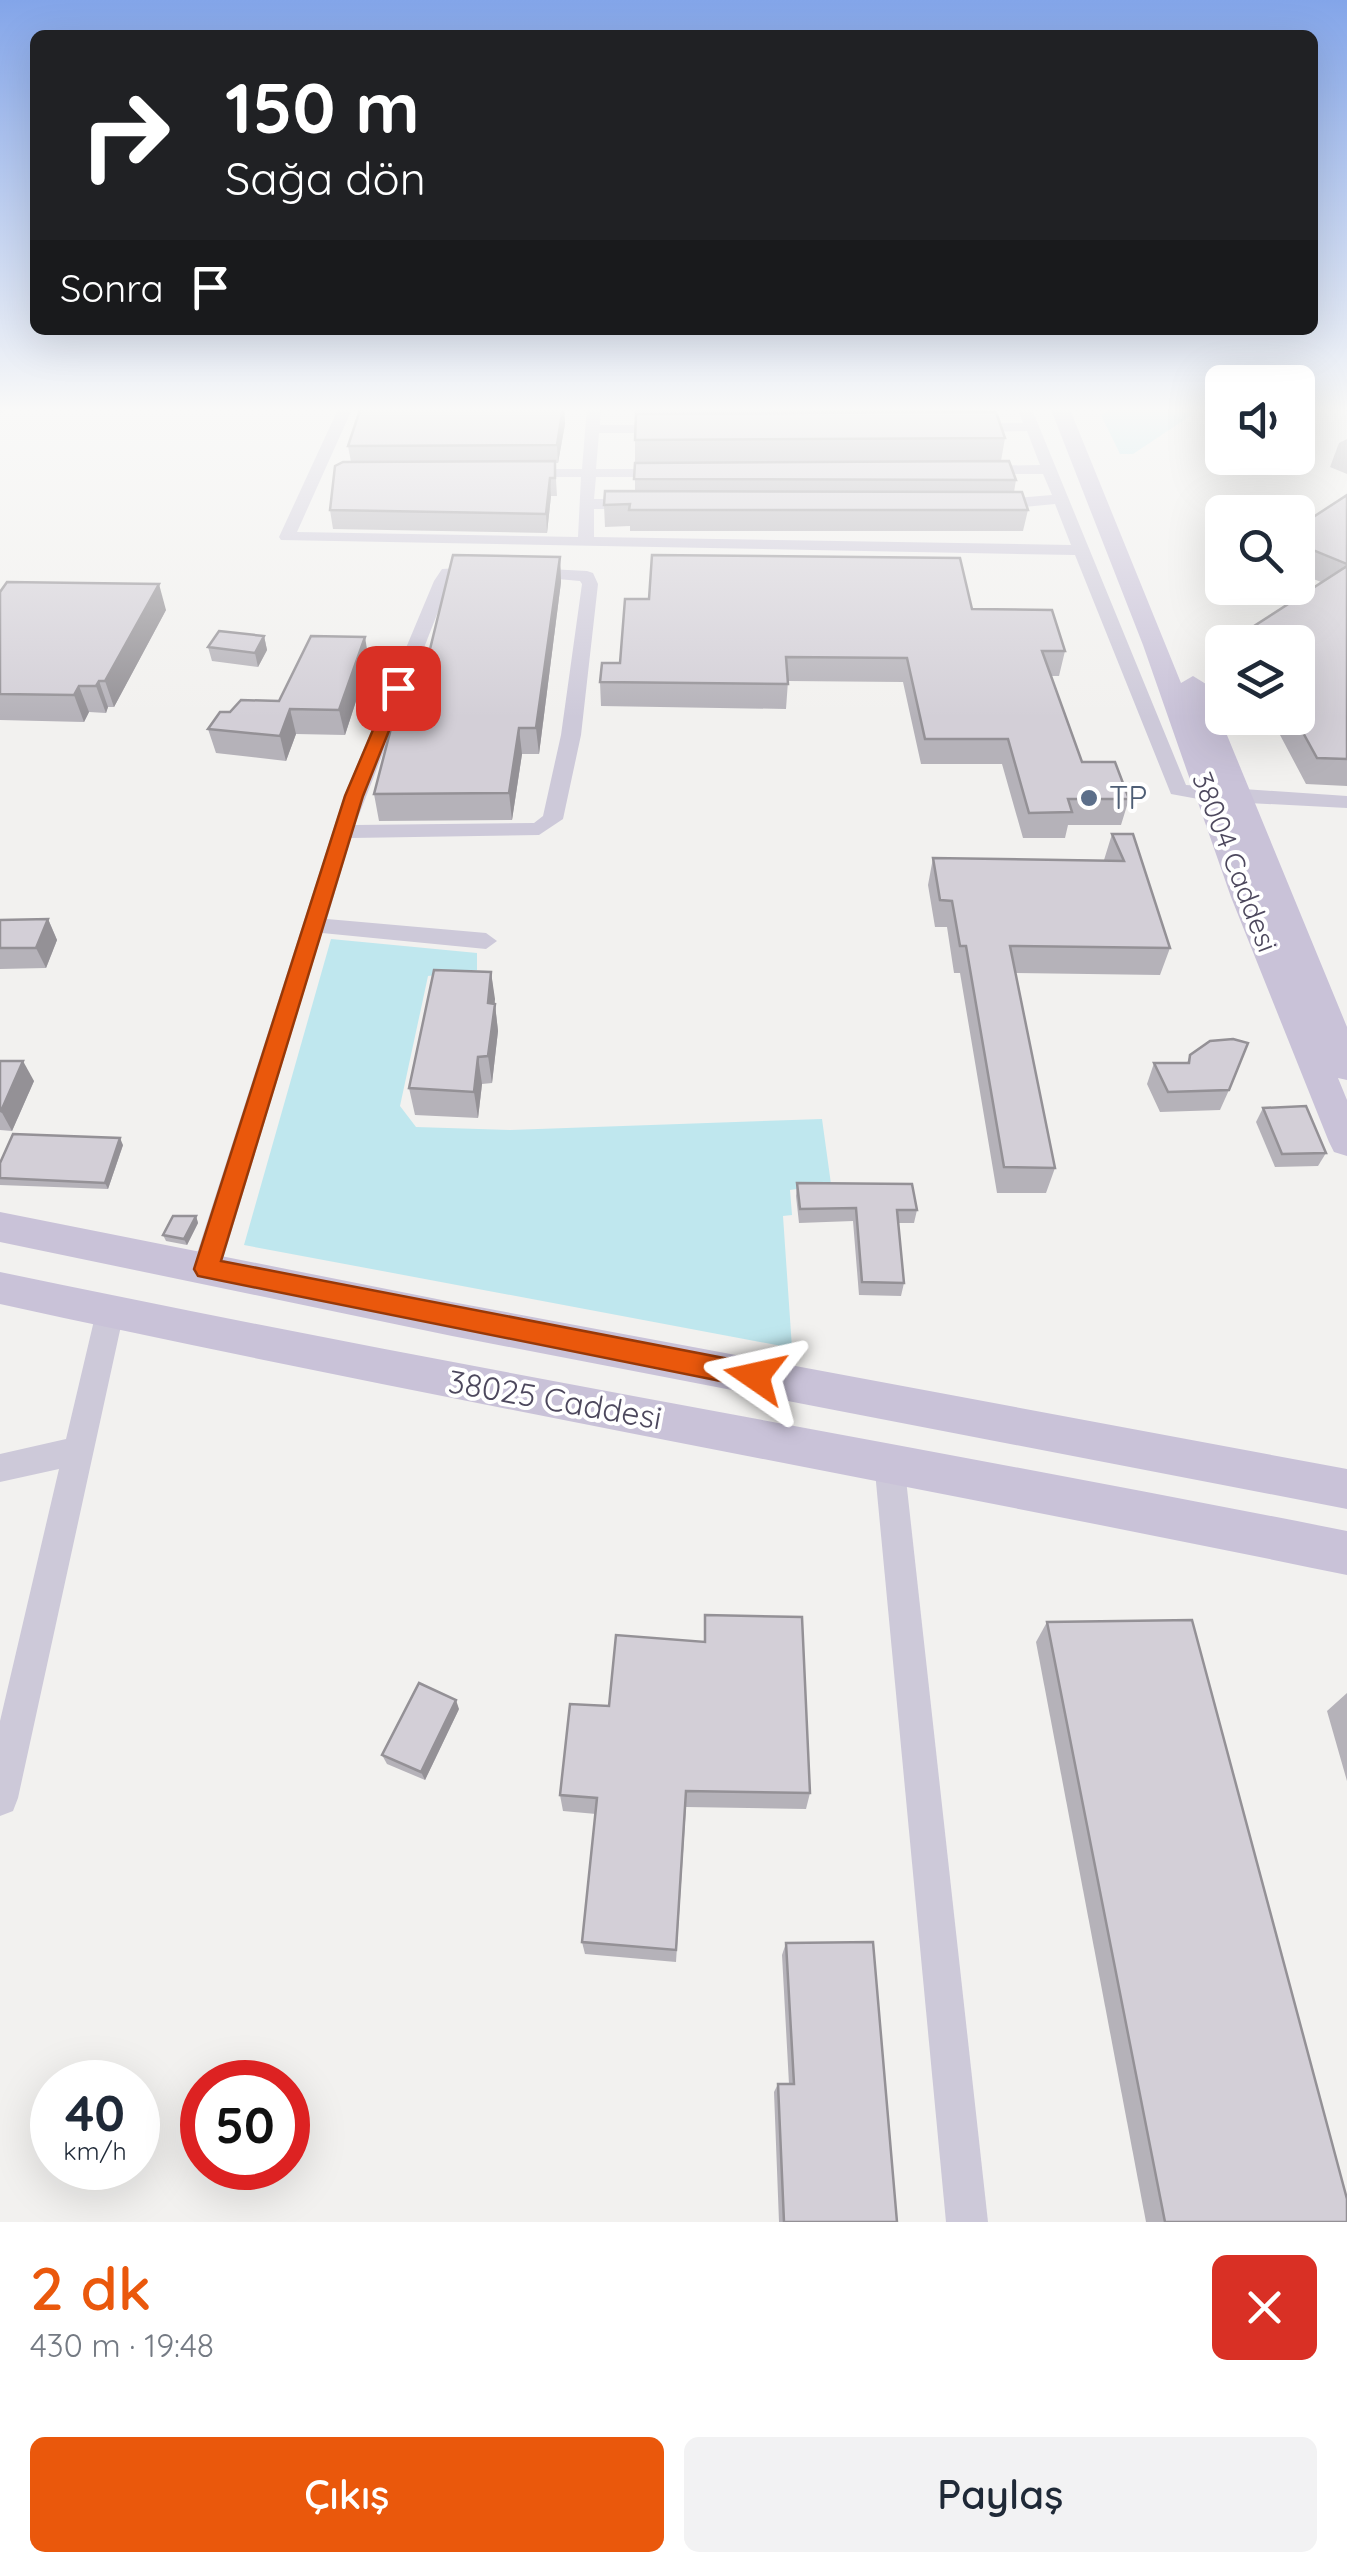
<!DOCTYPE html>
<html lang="tr">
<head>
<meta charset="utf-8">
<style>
	:root { --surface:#fff; --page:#f2f2f3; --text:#1f2937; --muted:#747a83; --accent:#ea580c }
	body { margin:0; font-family:Quicksand,sans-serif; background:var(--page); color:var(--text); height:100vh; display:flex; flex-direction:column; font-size:38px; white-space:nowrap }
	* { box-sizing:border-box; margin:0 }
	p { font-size:32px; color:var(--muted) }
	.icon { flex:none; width:55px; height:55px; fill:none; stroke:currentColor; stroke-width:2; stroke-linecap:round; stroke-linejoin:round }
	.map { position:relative; height:2222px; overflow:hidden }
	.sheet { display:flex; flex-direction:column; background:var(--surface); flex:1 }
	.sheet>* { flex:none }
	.hud { position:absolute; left:30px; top:30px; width:1288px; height:305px; border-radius:15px; box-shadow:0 10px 40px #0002; background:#202124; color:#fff; overflow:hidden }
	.buttons { position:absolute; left:1205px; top:365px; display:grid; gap:20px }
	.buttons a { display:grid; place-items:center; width:110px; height:110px; border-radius:15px; background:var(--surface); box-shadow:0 10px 40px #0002; font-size:50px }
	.speed { position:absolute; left:30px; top:2060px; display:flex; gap:20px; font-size:50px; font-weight:700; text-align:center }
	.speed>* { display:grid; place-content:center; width:130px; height:130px; border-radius:50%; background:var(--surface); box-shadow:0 10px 40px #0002; line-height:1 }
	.speed small { font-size:25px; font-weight:400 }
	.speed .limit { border:15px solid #d22; background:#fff; color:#111 }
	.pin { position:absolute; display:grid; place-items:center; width:85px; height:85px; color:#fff; margin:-42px; border-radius:20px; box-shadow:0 5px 15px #0006 }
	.me { position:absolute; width:110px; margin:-55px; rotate:281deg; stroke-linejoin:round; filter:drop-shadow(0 0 8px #0008) }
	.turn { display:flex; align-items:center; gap:35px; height:210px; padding:0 30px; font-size:45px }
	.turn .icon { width:130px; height:130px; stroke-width:2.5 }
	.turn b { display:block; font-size:70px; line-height:85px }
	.then { display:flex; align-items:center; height:95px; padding:0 30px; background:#0003; gap:20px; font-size:38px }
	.round { display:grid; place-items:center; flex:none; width:105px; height:105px; border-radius:15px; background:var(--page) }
	.summary { display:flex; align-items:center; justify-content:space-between; height:170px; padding:0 30px }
	h1 { font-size:60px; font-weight:600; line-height:75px; color:var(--accent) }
	.button { display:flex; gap:20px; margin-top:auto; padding:20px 30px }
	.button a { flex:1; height:115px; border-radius:15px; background:var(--accent); color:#fff; font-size:40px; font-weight:600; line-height:115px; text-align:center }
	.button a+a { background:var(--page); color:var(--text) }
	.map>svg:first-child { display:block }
	.green { fill:#bfe7ee }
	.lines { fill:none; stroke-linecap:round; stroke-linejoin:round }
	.street { fill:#cdc9d9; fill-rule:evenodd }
	.secondary { fill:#c9c2d8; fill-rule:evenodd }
	.wall { fill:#b5b2b9 }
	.shaded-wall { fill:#949196 }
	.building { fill:#d3cfd7; stroke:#949196; stroke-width:2.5 }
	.route { fill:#ea580c; stroke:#983908; stroke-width:2.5 }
	.service-dot { fill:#5c6f8a; stroke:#fff; stroke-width:4 }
	.labels { text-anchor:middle; stroke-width:8; stroke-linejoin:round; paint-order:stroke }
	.far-street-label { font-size:28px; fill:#4d485d; stroke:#fff }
	.service-label { font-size:32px; fill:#4e5e75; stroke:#fff; text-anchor:start }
	.street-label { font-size:32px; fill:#4d485d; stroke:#fff }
</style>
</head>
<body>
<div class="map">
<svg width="1347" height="2222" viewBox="0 0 1347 2222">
	<rect width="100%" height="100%" fill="#f2f1ef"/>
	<g class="green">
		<path d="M1115 407H1116L1202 408 1133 454H1120L1101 415Z"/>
		<path d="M331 939 477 953V970L428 976 400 1106 416 1127 510 1130 822 1119 831 1184 790 1190 792 1215 783 1216 792 1348 244 1245Z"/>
	</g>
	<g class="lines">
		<g class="street">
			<path d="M0 407H11L0 414Z"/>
			<path d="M339 407H353L297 532 578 537 581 477H524L517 473 524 469H582L587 407H601L600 425H668L675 429 668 433H599L596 469H669L676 473 669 477H596L594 499H638L646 504 638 509H594V537L1071 545 1055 504 993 510 985 505 993 500 1052 495 1043 474H979L972 470 979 466 1040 465 1027 431 968 432 961 428 968 424 1023 423 1017 407H1031L1186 785 1347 796V808L1209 801 1171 794 1075 555 281 540 279 537Z"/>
			<path d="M480 567 488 572 486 575 453 577 450 581 355 825 534 823 543 816 561 735 582 584 580 581 524 576 522 573 530 568 587 571 593 573 598 584 581 735 563 819 539 835 351 838 327 919 486 933 497 941 486 949 322 933 220 1269 216 1277 206 1280 196 1277 192 1269 344 796 434 581 442 569Z"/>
			<path d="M110 1300 120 1304 124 1312 18 1798 13 1811 0 1816V1721L59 1469 0 1482V1454L66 1439 96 1312 100 1304Z"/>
			<path d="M889 1447 900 1451 904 1461 988 2222H946L874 1461 878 1451Z"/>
		</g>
		<g class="secondary">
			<path d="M1050 407H1069L1181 683 1193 676 1206 684 1347 1027V1080L1338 1078 1347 1100V1156L1334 1152 1329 1142 1231 897 1143 645Z"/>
			<path d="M0 1212 452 1302 1347 1469V1509L452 1336 0 1242Z"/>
			<path d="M0 1272C448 1366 898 1442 1347 1531V1575C898 1482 447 1402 0 1304Z"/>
		</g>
	</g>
	<g class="wall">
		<path d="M564 407 565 424 558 463H555L557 496H551L547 533 333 529 330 510 351 462 348 446Z"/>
		<path d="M635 407H987V412L1005 438 1001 461 1016 480 1014 492 1028 510 1023 531H630V526L605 527 604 505 635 492Z"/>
		<path d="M1347 439V474L1330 467 1339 443Z"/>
		<path d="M1347 495V786L1306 784 1271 718H1298V642H1244L1248 630 1321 582 1298 573V527Z"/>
		<path d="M560 557 561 582 539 754H522L512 820 379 821 374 794 421 686Z"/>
		<path d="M0 592 166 610 114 707H108L106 713 89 712 84 722 0 720Z"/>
		<path d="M972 609 1065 651 1059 676H1051L1082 762 1129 799 1121 825H1068L1065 838H1023L1002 764H921L903 682 788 681 786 709 601 706 600 682 620 663Z"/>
		<path d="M264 636 267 650 258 667 212 661 208 647Z"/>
		<path d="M369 661 345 735 296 734 286 761 216 753 208 729 230 712 279 701Z"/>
		<path d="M1112 834 1170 948 1160 975 1016 973 1055 1168 1046 1193H997L960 973H954L947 927H935L928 885 933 858 1104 860Z"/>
		<path d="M48 919 57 940 46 968 0 969V920Z"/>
		<path d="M491 972 498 1031 492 1083 482 1084 478 1118 415 1115 409 1088Z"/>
		<path d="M1190 1055 1229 1090 1220 1110 1160 1112 1147 1084 1154 1063H1187Z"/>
		<path d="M0 1061 34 1081 12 1131 0 1130Z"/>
		<path d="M1263 1108 1326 1153 1318 1166 1275 1167 1256 1122Z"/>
		<path d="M123 1145 108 1189 0 1185V1163Z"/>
		<path d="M797 1183 917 1210 914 1223H898L904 1283 901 1296 859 1295 853 1221 799 1223 796 1196Z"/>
		<path d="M196 1216 198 1223 187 1245 166 1241 163 1235Z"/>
		<path d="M705 1615 810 1793 806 1809 686 1807 676 1962 585 1954 582 1942 596 1814 563 1811 560 1795 609 1706 704 1642Z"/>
		<path d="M1047 1622 1347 2222H1146L1036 1642Z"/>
		<path d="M1347 1693V1781L1327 1711Z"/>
		<path d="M459 1709 425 1780 387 1764 382 1755Z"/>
		<path d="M786 1943 897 2222H779L774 2092 778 2084H789L782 1955Z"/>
	</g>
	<g class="shaded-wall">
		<path d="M564 407 565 424 558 463 557 445Z"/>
		<path d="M550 478 551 496 547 533 546 514Z"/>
		<path d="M560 557 561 582 539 754 536 728Z"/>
		<path d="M159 584 166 610 114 707 105 681Z"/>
		<path d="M264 636 267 650 258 667 255 653Z"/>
		<path d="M365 637 369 661 345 735 339 710Z"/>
		<path d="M99 681 108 707 106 713 96 686Z"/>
		<path d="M79 686 89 712 84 722 74 695Z"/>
		<path d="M290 709 296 734 286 761 280 736Z"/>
		<path d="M519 728 522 754 512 820 509 793Z"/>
		<path d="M48 919 57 940 46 968 36 948Z"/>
		<path d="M491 972 495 999 494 1010 495 1004 498 1031 492 1083 488 1056V1003Z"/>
		<path d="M478 1057 482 1084 478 1118 474 1092Z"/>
		<path d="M23 1061 34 1081 12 1131 1 1111Z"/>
		<path d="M120 1138 123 1145 108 1189 105 1183Z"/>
		<path d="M196 1216 198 1223 187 1245 184 1239Z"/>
		<path d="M456 1700 459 1709 425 1780 421 1772Z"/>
	</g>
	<g class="building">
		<path d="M361 407H563L557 445 348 446Z"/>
		<path d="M996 412 1005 438 635 440 636 414Z"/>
		<path d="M555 461V478H550L546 514 330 510 335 466 343 462Z"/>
		<path d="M1009 461 1016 480 634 479 635 463Z"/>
		<path d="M605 491 1022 492 1028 510H629L630 504 604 505Z"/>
		<path d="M1347 495V564L1298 544V527Z"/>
		<path d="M453 555 560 557 536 728H519L509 793 374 794 402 686H421Z"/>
		<path d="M652 555 960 558 972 609 1052 610 1065 651H1042L1082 762H1115L1129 799H1068L1072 812 1029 813 1008 739H925L907 658 786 657 788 684 600 682 602 663H620L625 599H649Z"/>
		<path d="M1347 566V759L1317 758 1295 718H1298V642H1255L1248 630Z"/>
		<path d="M7 582 159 584 105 681H99L96 686H79L74 695 0 694V592Z"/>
		<path d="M219 631 264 636 255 653 208 647Z"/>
		<path d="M311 636 365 637 339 710 290 709 280 736 208 729 220 712H230L241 700 279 701Z"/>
		<path d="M1112 834H1133L1170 948 1010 946 1055 1168 1004 1167 966 946H960L952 901 940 900 933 858 1124 861Z"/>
		<path d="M48 919 36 948H0V920Z"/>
		<path d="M434 970 491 972 488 1003 495 1004 488 1056 478 1057 474 1092 409 1088Z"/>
		<path d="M1233 1039 1248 1043 1229 1090 1168 1092 1154 1063H1189L1190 1055 1210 1041Z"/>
		<path d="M0 1061H23L1 1111 0 1110Z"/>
		<path d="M1306 1106 1326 1153 1282 1154 1263 1108Z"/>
		<path d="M13 1134 120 1138 105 1183 0 1178V1163Z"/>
		<path d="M797 1183 912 1184 917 1210H897L904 1283 862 1282 856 1208 800 1209Z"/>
		<path d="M173 1216H196L184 1239 163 1235Z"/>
		<path d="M705 1615 802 1617 810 1793 686 1791 676 1950 582 1942 597 1798 560 1795 570 1704 609 1706 616 1635 705 1642Z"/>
		<path d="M1192 1620 1347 2199V2222H1165L1047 1622Z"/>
		<path d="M419 1683 456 1700 421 1772 382 1755Z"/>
		<path d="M873 1942 897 2222H784L778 2084H794L786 1943Z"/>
	</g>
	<linearGradient id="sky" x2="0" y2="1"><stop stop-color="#83a5e9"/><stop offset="0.57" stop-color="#f9f9f8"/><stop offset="1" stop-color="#f9f9f8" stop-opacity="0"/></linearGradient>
	<rect width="1347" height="718" fill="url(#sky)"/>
	<path class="route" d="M392 685 406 688 363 796 221 1261 755 1364 765 1368 769 1376 765 1384 755 1388 198 1276 194 1269 345 796Z"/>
	<circle class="service-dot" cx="1089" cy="798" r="10"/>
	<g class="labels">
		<g class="far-street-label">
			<text transform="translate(1235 862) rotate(69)" y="10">38004 Caddesi</text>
		</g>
		<g class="service-label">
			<text x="1109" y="809">TP</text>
		</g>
		<g class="street-label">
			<text transform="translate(555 1400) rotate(10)" y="11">38025 Caddesi</text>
		</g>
	</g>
</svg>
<div class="buttons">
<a><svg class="icon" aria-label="sound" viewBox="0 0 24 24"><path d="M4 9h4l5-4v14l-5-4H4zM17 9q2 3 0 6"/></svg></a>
<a><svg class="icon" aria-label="search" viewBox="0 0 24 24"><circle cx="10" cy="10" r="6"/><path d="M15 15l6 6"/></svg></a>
<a><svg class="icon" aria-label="layers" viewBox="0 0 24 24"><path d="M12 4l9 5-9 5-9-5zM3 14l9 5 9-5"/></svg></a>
</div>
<div class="speed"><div>40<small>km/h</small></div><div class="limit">50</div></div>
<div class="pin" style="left:398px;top:688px;background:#d93025"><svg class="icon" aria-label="arrive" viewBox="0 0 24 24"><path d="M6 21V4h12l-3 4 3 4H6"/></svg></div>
<svg class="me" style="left:755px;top:1376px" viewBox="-20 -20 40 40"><path d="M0-17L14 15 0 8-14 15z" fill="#ea580c" stroke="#fff" stroke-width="4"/></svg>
<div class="hud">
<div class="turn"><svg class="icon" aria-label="right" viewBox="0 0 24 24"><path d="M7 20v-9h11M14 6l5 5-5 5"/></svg><div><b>150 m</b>Sağa dön</div></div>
<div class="then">Sonra<svg class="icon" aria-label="arrive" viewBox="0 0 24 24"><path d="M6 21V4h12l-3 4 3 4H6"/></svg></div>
</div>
</div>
<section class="sheet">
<div class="summary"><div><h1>2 dk</h1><p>430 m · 19:48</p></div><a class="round" style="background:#d93025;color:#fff"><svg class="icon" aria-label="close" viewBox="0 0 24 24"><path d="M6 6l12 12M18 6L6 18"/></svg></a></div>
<div class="button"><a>Çıkış</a><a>Paylaş</a></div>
</section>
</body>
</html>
